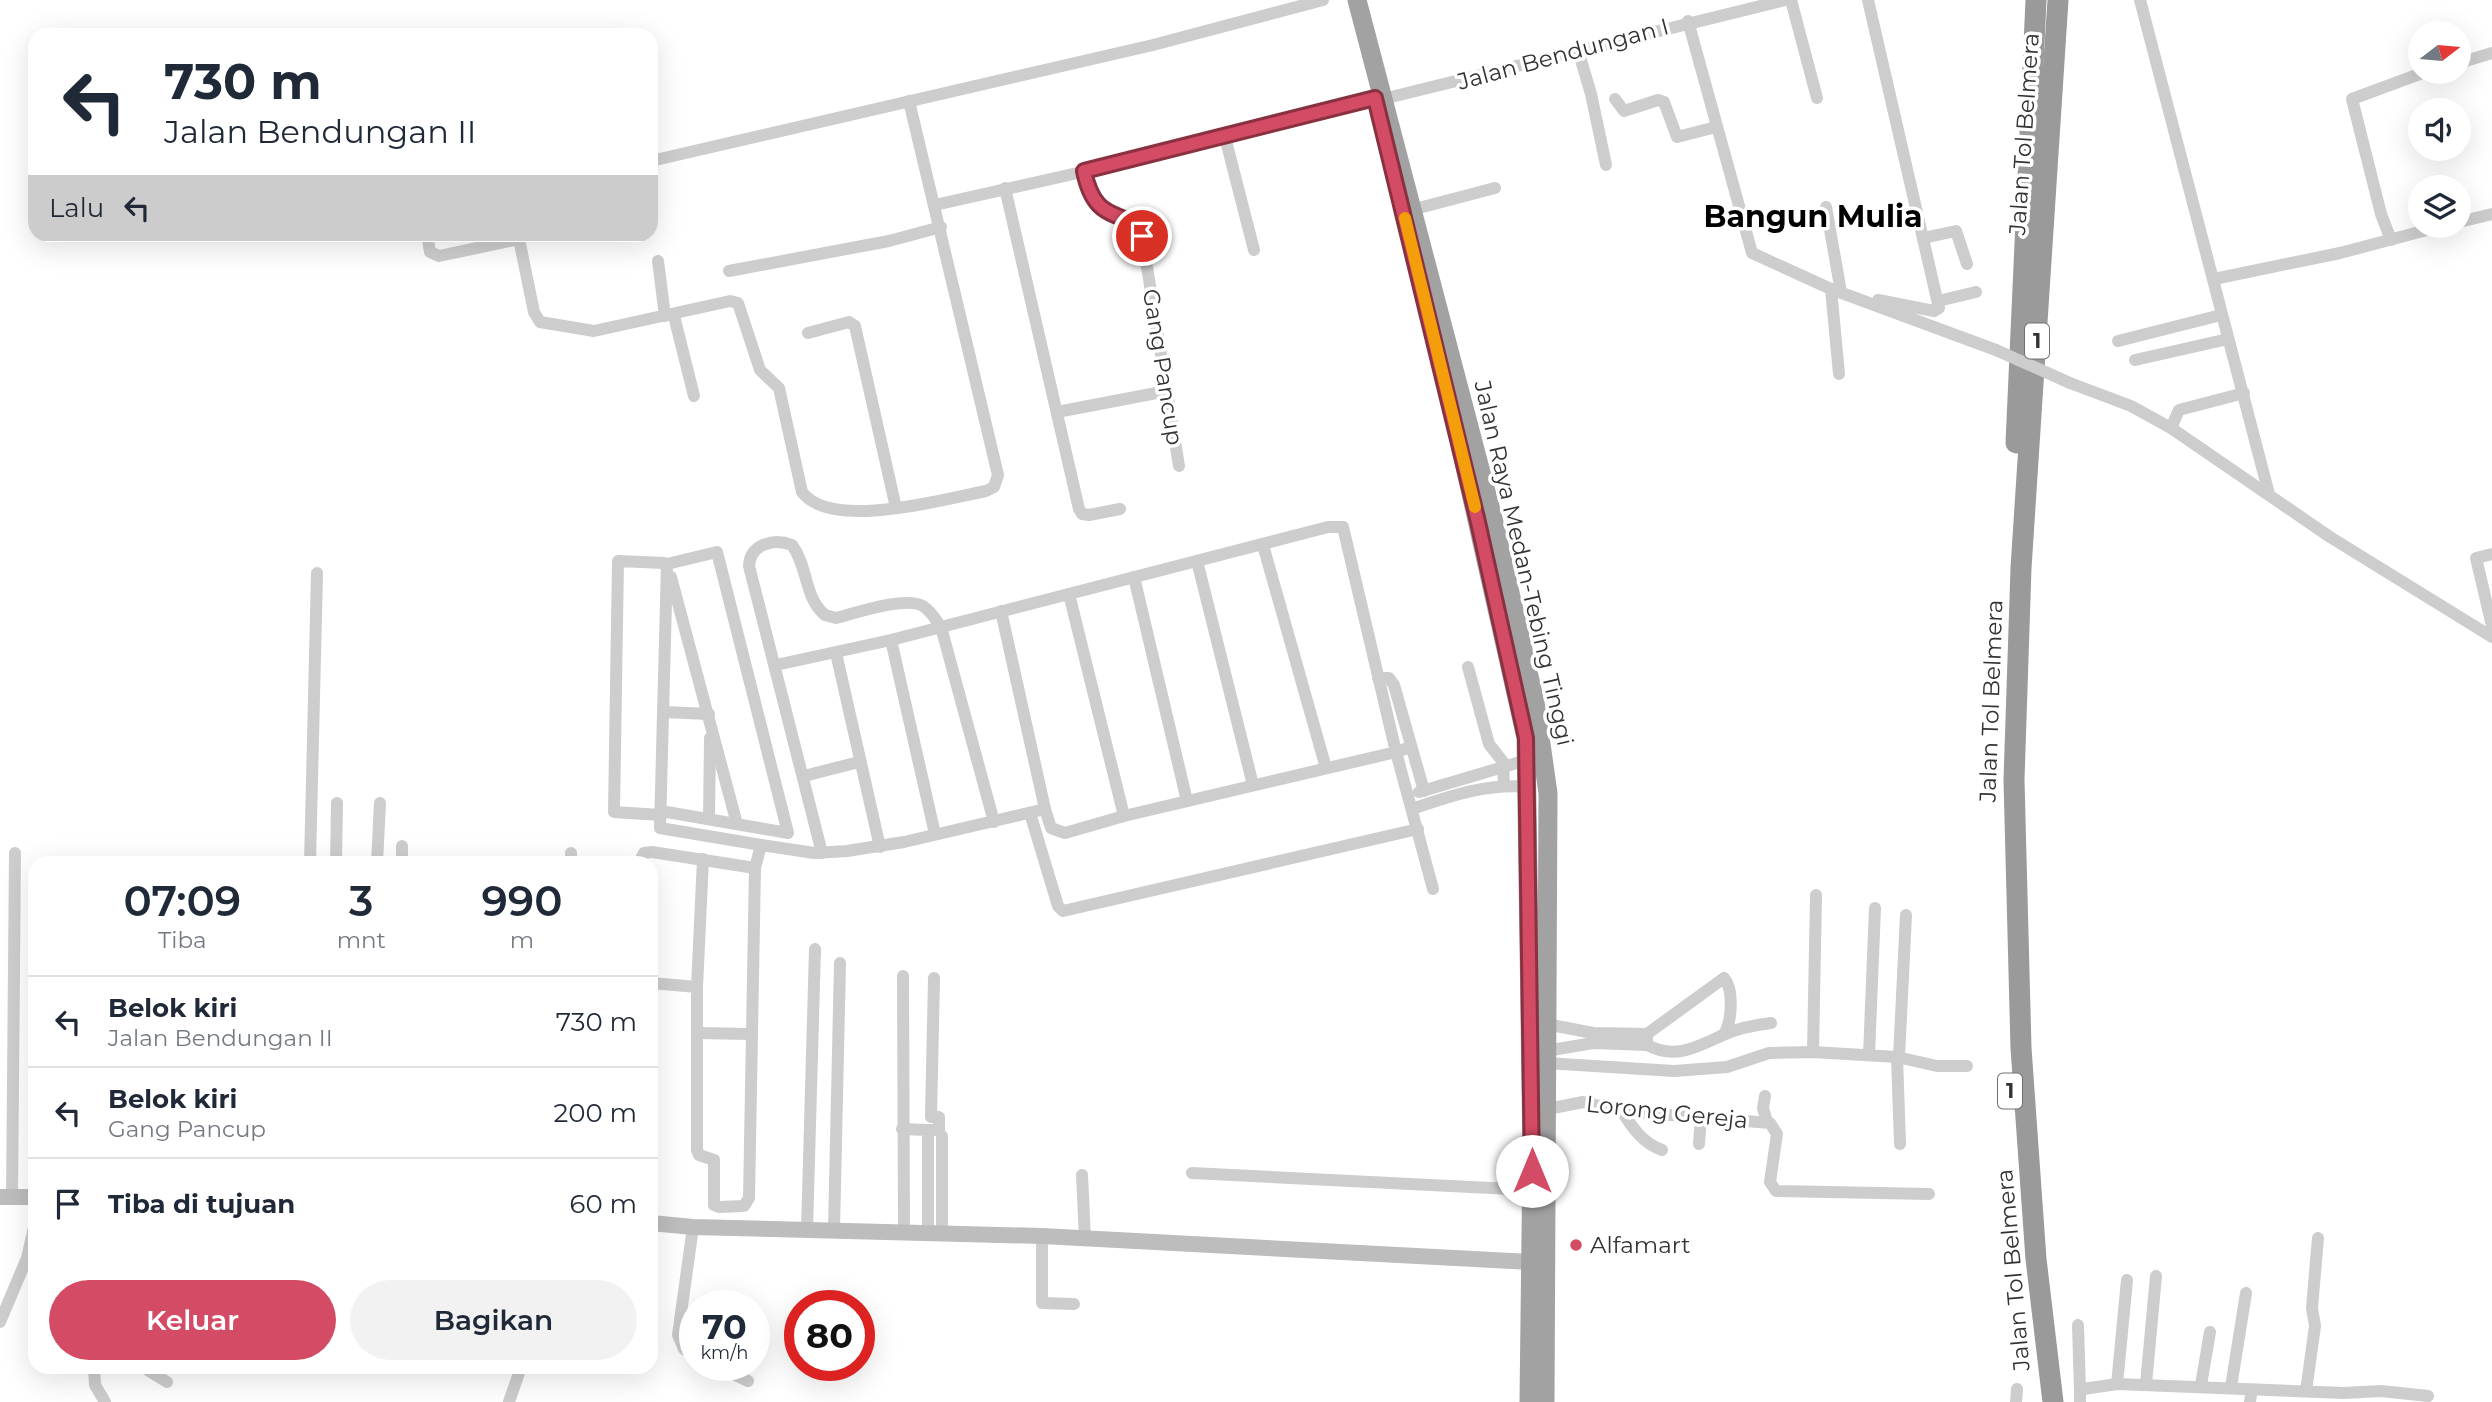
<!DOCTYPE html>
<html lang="id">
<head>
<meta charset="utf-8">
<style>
	:root { --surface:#fff; --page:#f2f2f3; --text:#1f2937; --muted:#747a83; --line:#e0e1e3; --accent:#d34b64 }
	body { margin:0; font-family:Montserrat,sans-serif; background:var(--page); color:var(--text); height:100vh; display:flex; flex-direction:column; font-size:26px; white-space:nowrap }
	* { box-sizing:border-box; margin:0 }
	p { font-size:23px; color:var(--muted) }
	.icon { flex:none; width:38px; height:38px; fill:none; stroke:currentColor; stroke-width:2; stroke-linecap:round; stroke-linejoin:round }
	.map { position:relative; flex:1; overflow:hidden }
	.panel { position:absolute; left:28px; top:856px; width:630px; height:518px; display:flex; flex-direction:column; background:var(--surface); border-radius:21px; box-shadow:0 7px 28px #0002 }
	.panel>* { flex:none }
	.guide { position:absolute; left:28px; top:28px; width:630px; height:214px; border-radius:21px; box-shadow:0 7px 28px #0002; background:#fff; color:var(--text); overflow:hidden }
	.needle { width:46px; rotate:74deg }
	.buttons { position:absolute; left:2408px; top:21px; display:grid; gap:14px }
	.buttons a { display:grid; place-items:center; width:63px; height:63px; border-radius:50%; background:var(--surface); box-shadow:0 7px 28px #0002; font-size:35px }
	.speed { position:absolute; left:679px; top:1290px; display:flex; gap:14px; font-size:35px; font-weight:700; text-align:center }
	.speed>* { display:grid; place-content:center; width:91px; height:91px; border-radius:50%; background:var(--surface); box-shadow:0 7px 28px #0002; line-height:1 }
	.speed small { font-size:18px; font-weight:400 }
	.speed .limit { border:10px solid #d22; background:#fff; color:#111 }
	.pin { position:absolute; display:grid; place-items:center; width:60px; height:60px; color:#fff; margin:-30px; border:4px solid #fff; border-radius:50%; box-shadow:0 2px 7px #0007 }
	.me { position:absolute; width:77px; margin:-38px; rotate:0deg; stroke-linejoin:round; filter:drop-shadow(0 0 5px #0008) }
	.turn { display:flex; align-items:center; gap:24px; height:147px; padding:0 21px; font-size:32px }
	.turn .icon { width:91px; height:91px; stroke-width:2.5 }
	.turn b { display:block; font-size:49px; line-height:60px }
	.then { display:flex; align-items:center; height:66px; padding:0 21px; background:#0003; gap:14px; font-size:26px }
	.eta { display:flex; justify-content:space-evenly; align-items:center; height:119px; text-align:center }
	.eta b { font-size:42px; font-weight:600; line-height:49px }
	.cta { display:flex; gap:14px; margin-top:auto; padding:14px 21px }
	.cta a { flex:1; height:80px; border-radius:42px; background:var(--accent); color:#fff; font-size:28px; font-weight:600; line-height:80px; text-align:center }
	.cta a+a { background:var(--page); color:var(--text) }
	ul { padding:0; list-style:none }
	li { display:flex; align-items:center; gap:21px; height:91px; padding:0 21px; border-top:2px solid var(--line) }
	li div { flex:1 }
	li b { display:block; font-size:26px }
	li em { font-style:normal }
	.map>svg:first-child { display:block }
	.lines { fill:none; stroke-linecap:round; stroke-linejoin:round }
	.minor { stroke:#cdcdcd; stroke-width:12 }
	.secondary { stroke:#bdbdbd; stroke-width:16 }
	.trunk { stroke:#a2a2a2; stroke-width:19 }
	.motorway { stroke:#9a9a9a; stroke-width:21 }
	.minor-bridge { stroke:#cdcdcd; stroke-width:12 }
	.route-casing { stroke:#893141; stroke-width:18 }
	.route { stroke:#d34b64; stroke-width:12 }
	.slow { stroke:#f59e0b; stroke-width:12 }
	.poi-dot { fill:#d34b64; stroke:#fff; stroke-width:2.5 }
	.labels { text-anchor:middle; stroke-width:7; stroke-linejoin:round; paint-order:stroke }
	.shield { fill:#fff; stroke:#707070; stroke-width:2 }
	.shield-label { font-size:21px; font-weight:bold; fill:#333 }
	.street-label { font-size:23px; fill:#333; stroke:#fff }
	.poi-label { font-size:23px; fill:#333; stroke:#fff; text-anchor:start }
	.district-label { font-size:30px; font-weight:bold; fill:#000; stroke:#fff }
</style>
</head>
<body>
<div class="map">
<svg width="2492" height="1402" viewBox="0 0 2492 1402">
	<rect width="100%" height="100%" fill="#fff"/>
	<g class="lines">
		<g class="minor">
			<path d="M1791 0 1817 98"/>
			<path d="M1868 0 1939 308 1934 311 1878 300"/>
			<path d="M2140 0 2269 494"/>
			<path d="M1688 21 1752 253 1831 289 1996 350"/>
			<path d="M1578 50 1591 94 1606 165"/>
			<path d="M2459 63 2492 53"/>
			<path d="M1383 99 1785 0"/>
			<path d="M1615 99 1624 111 1658 100 1664 102 1677 137 1716 127"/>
			<path d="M1225 137 1254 250"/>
			<path d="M651 161 1153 45 1323 0"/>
			<path d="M1084 171C1096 230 1128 205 1142 236L1179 466"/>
			<path d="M1005 188 1079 509 1082 514 1089 515 1120 509"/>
			<path d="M935 205 1144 158 1375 98"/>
			<path d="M1826 207 1841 292"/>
			<path d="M1411 210 1495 188"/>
			<path d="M2459 222 2492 214"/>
			<path d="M427 234 430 252 439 256 519 239 534 312 540 322 594 331 730 301 738 303 760 370 779 388 802 492C831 531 945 499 986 491L994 487 998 475 909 101"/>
			<path d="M1923 238 1956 231 1967 264"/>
			<path d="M2391 240 2381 214 2352 99 2425 72"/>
			<path d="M658 261 665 316"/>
			<path d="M729 271 889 241 941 227"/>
			<path d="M2214 279 2340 253 2442 226"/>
			<path d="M1831 289 1839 374"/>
			<path d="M1938 301 1976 292"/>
			<path d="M674 316 694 396"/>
			<path d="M808 333 849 322 855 326 896 508"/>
			<path d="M2118 341 2221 315"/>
			<path d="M2135 360 2228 339"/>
			<path d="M2070 383 2131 406 2171 428 2330 537 2492 637"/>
			<path d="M1057 412 1167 391"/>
			<path d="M2171 428 2179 410 2244 393"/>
			<path d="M1263 545 1326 768"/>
			<path d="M2492 554 2476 558 2492 626"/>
			<path d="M1197 561 1253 785"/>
			<path d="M667 564 660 828 761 845"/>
			<path d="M671 577 737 824"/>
			<path d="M1134 577 1187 801"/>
			<path d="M1069 594 1124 816"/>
			<path d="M1001 611 1045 809"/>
			<path d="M891 640 935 834"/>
			<path d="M836 653 880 847"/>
			<path d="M1468 667 1489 744 1503 762 1504 785"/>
			<path d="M1378 678H1389L1394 685 1424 791"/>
			<path d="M664 712 709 714"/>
			<path d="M1411 747 1396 752 1433 889"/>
			<path d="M804 776 859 762"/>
			<path d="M1419 792 1527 760"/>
			<path d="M1412 809C1450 796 1487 783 1529 787"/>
			<path d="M661 811 788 833 717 552 667 564"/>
			<path d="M1030 813 1058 906 1063 911 1418 829"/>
			<path d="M661 815 614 812 618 561 664 563"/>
			<path d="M709 818 710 738"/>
			<path d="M822 853 749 566C750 544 774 538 792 545 808 566 804 598 825 615L836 618C856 613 905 596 923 606 931 611 936 620 941 627L994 822"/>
			<path d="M310 863 317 573"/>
			<path d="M336 863 337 803"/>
			<path d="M377 863 380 803"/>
			<path d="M402 863V846"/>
			<path d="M571 863V853"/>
			<path d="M639 863 644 853 652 852 755 868"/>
			<path d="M903 976 904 1233"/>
			<path d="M651 983 697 987V1150L699 1155 714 1160V1205L719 1207 744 1206 749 1198 755 868 761 845 814 853 847 851 904 842 1045 809 1051 828 1065 833 1124 816 1396 752 1343 527H1328L891 640 776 665"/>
			<path d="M697 987 703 859"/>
			<path d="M1546 1024 1593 1033 1647 1034 1724 978C1734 989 1732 1022 1724 1034"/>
			<path d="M698 1033 750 1034"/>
			<path d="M1647 1034V1045C1675 1060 1697 1047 1723 1035 1738 1028 1755 1025 1771 1023"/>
			<path d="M1546 1051 1593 1043 1647 1045"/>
			<path d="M1813 1052 1816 895"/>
			<path d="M1869 1055 1875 908"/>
			<path d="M1897 1057 1900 1144"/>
			<path d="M1899 1057 1906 915"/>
			<path d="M1546 1063 1674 1071 1727 1067 1769 1053 1813 1052 1897 1057 1937 1066H1967"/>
			<path d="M1765 1096 1763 1108 1767 1122"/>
			<path d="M1548 1109 1583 1102 1622 1111 1770 1123 1777 1134 1770 1182 1776 1191 1929 1194"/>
			<path d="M1622 1111C1633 1129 1643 1143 1662 1150"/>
			<path d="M902 1129 928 1130V1233"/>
			<path d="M928 1130H939V1117H931L934 978"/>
			<path d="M942 1136V1233"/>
			<path d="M1699 1144 1701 1116"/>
			<path d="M1192 1173 1532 1190"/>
			<path d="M1082 1175 1085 1238"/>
			<path d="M12 1197 15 853"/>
			<path d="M693 1227 678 1335 684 1349 695 1356"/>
			<path d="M807 1230 815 949"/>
			<path d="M834 1230 840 963"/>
			<path d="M1042 1236V1303L1074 1304"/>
			<path d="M0 1322 27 1258 35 1223"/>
			<path d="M2078 1325 2080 1391"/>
			<path d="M715 1365 748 1381"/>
			<path d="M94 1367 95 1385 105 1402"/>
			<path d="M151 1367 149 1371 167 1382"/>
			<path d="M2117 1384 2127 1280"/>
			<path d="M2146 1384 2156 1276"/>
			<path d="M2201 1385 2210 1332"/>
			<path d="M2231 1387 2246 1293"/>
			<path d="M2306 1391 2315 1326 2312 1308 2318 1238"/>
			<path d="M509 1402 521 1367"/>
			<path d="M2016 1402 2017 1389"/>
			<path d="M2080 1402V1391L2083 1389 2117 1384 2344 1393 2381 1391 2428 1396"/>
			<path d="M2250 1402 2251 1395"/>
		</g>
		<g class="secondary">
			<path d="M0 1197H35"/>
			<path d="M651 1223 693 1227 1042 1236 1530 1262"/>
		</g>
		<g class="trunk">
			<path d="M1357 0 1493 518 1535 702 1548 793 1545 1402"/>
			<path d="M1461 449 1526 738 1532 1153 1529 1402"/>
		</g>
		<g class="motorway">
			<path d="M2016 443 2036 0"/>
			<path d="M2053 1402 2036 1259 2021 1048 2014 780 2021 568 2058 0"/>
		</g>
		<path class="minor-bridge" d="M1996 350 2070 383"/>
	</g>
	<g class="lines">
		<defs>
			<path id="route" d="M1142 236C1128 205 1096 230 1084 171L1375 98 1478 522 1526 738 1532 1171"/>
		</defs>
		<use href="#route" class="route-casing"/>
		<use href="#route" class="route"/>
		<path class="slow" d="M1405 218 1475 507"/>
	</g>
	<circle class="poi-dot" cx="1576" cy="1245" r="7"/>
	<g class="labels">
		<g class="shield">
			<rect x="2025" y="323.5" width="24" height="35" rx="5"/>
			<rect x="1998" y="1073.5" width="24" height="35" rx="5"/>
		</g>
		<g class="shield-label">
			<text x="2037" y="348">1</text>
			<text x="2010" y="1098">1</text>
		</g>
		<g class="street-label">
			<text transform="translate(1563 54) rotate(-15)" y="8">Jalan Bendungan I</text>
			<text transform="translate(2024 134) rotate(-86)" y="8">Jalan Tol Belmera</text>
			<text transform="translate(1163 367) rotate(81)" y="8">Gang Pancup</text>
			<text transform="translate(1524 563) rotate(77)" y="8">Jalan Raya Medan-Tebing Tinggi</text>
			<text transform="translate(1991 701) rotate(-88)" y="8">Jalan Tol Belmera</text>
			<text transform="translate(1667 1112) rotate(6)" y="8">Lorong Gereja</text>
			<text transform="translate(2013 1270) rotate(-95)" y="8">Jalan Tol Belmera</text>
		</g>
		<g class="poi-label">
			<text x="1590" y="1253">Alfamart</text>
		</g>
		<g class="district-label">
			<text x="1813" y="227">Bangun Mulia</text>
		</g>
	</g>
</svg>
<div class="buttons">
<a><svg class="needle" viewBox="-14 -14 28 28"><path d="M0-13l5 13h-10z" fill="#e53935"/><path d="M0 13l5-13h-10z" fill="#747a83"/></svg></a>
<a><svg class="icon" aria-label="sound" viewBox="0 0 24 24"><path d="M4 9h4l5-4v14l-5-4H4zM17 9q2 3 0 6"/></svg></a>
<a><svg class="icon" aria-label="layers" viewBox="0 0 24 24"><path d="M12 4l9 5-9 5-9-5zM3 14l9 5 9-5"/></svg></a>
</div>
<div class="speed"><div>70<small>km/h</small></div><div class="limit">80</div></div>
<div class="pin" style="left:1142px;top:236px;background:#d93025"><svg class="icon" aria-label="arrive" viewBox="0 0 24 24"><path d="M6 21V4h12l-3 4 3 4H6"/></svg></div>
<svg class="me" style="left:1532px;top:1171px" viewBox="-20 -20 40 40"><circle r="19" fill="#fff"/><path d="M0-13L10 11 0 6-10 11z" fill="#d34b64"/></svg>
<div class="guide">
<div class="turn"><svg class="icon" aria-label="left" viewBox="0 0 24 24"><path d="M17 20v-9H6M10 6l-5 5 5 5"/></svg><div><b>730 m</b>Jalan Bendungan II</div></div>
<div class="then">Lalu<svg class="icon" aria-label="left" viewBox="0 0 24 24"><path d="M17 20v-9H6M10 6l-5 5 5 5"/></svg></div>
</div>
<section class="panel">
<div class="eta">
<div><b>07:09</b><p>Tiba</p></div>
<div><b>3</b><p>mnt</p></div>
<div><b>990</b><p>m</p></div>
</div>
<ul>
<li><svg class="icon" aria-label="left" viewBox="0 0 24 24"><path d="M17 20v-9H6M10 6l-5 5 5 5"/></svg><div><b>Belok kiri</b><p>Jalan Bendungan II</p></div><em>730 m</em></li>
<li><svg class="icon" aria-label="left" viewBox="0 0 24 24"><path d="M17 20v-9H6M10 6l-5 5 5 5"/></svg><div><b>Belok kiri</b><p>Gang Pancup</p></div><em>200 m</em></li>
<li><svg class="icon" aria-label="arrive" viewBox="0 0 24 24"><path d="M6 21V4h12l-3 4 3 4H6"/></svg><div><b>Tiba di tujuan</b></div><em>60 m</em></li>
</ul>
<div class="cta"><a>Keluar</a><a>Bagikan</a></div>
</section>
</div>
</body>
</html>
